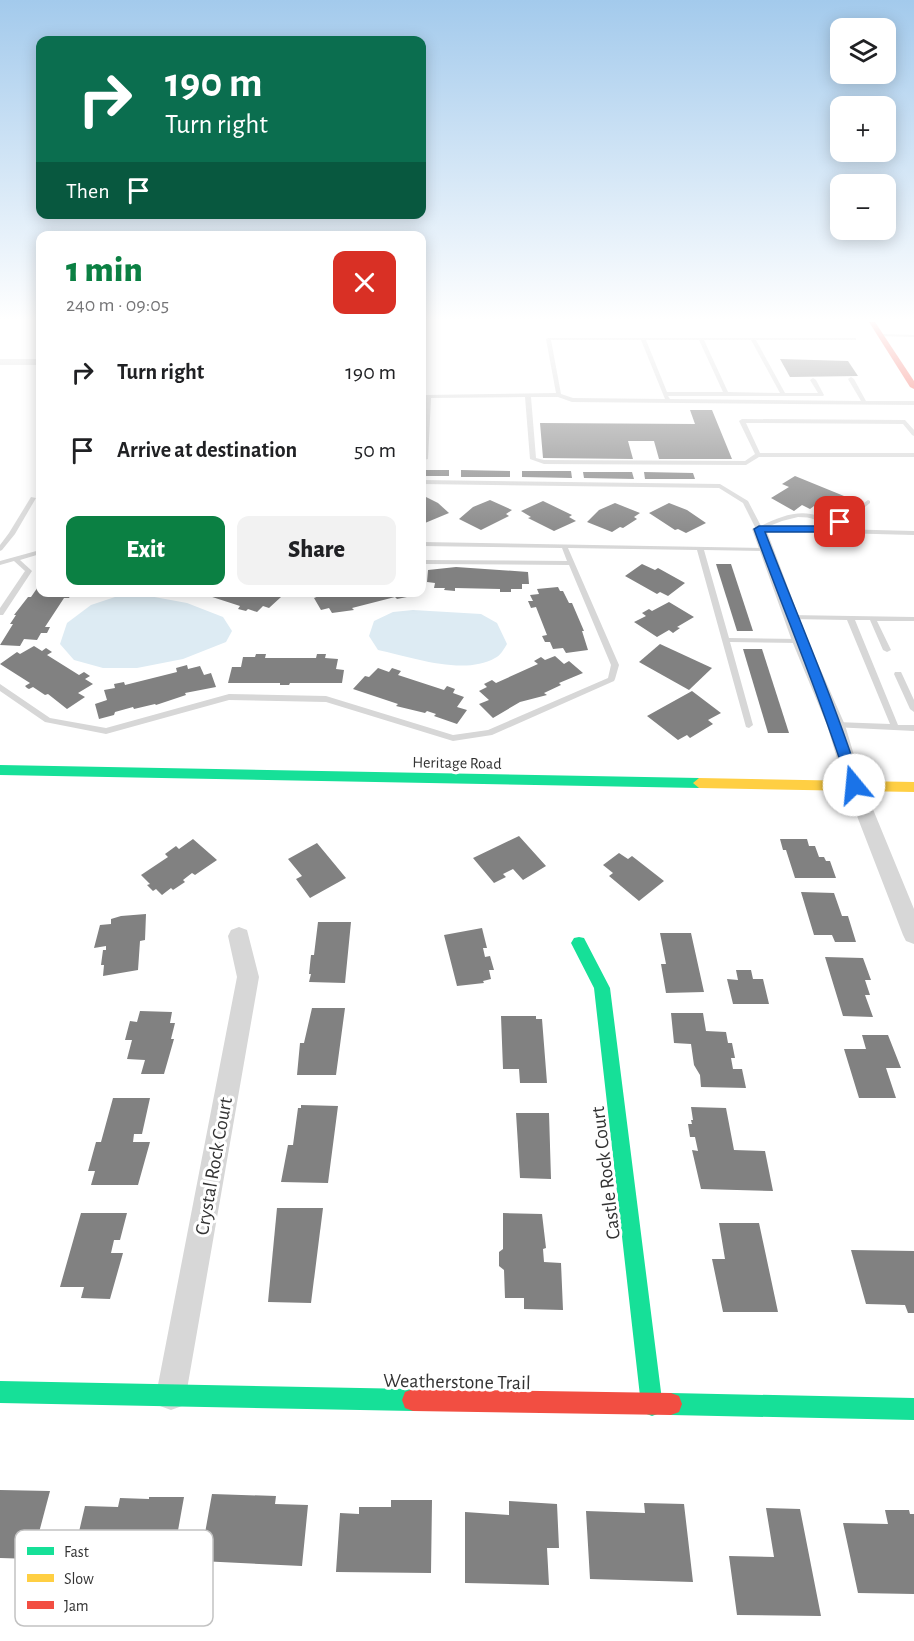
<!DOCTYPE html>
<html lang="en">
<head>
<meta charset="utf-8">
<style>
	:root { --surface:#fff; --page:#f2f2f2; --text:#202124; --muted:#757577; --accent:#0b8043 }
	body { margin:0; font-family:"Alegreya Sans",sans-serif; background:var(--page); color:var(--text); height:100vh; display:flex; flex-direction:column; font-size:22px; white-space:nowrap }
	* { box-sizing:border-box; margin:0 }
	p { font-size:20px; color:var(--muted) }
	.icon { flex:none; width:33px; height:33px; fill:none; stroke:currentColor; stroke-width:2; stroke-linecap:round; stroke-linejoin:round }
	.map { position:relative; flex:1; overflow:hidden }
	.panel { position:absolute; left:36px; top:231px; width:390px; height:366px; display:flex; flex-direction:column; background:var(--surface); border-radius:12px; box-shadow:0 3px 15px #0003 }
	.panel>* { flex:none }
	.guide { position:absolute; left:36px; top:36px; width:390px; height:183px; border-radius:12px; box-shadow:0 3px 15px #0003; background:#0b6e4f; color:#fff; overflow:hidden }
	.buttons { position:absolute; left:830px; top:18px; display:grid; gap:12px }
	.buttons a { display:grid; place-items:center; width:66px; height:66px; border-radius:12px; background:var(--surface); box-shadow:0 3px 15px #0003; font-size:30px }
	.pin { position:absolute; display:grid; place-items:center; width:51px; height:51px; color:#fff; margin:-26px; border-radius:12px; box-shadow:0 3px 9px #0006 }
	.me { position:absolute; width:66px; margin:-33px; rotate:343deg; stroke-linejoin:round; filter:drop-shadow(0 0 4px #0008) }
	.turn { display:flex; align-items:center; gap:21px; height:126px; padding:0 30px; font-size:27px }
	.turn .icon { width:78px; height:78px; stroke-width:2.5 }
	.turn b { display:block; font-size:42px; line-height:51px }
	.then { display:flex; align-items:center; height:57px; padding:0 30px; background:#0003; gap:12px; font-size:22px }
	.round { display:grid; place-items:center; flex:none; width:63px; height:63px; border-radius:12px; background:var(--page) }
	.overview { display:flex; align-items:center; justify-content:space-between; height:102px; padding:0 30px }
	h1 { font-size:36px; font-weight:800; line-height:45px; color:var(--accent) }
	.button { display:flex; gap:12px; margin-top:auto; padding:12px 30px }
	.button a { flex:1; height:69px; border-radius:12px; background:var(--accent); color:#fff; font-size:24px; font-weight:800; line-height:69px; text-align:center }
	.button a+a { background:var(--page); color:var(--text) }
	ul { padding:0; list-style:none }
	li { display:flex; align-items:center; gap:18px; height:78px; padding:0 30px }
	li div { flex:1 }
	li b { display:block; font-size:22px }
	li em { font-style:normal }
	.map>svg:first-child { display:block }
	.water { fill:#ddebf3 }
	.building { fill:#818181 }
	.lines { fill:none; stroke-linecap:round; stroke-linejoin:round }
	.lane { fill:#d7d7d7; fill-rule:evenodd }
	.street { fill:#d7d7d7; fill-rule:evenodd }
	.fast { fill:#16e098; fill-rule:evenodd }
	.slow { fill:#ffcf43; fill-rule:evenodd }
	.jam { fill:#f24e42; fill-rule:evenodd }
	.route { fill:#1a73e8; stroke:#114b97; stroke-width:1.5 }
	.labels { text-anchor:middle; stroke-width:6; stroke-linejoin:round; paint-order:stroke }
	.street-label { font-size:16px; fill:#333; stroke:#fff }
	.near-street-label { font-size:20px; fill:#333; stroke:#fff }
	.key { fill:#fff; stroke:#c2c2c2; stroke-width:1.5 }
	.key-label { font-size:16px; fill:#333 }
</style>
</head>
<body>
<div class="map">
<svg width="914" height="1641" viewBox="0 0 914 1641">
	<rect width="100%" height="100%" fill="#fff"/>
	<g class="water">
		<path d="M118 596H149L187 603 223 617 232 631 226 642 183 659 137 668H103L74 660 60 644 67 623 91 605Z"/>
		<path d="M413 610 481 614 497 623 507 644C504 649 500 656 495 658 464 676 411 657 378 650L369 636 374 621 393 612Z"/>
	</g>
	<g class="building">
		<path d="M780 359 848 361 858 376 790 377Z"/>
		<path d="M690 410H712L732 459H659L654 441H628L633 459 543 458 540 423 695 424Z"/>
		<rect x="422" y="470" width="27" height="6"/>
		<path d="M461 470 510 471V477H461Z"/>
		<path d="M522 471H571L572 478 522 477Z"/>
		<path d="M583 472H632L634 479 584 478Z"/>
		<path d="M644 472 693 473 695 479H645Z"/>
		<path d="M795 476 844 496 841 498 844 499 833 503 827 501 821 504 825 506 821 509 814 506 810 509 802 505 794 511 771 498 789 487 782 484Z"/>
		<path d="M422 495 438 503 449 513 425 523 422 521Z"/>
		<path d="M490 500 512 510 506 514 509 516 481 530 459 519 473 507Z"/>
		<path d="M543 501 572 515 569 517 576 521 554 531 528 518 531 517 521 511Z"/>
		<path d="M615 503 640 513 634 517 637 519 623 528 620 527 612 532 587 522 599 510Z"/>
		<path d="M669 503 687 510 706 523 686 533 678 529 675 530 649 513Z"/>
		<path d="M642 564 655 570 658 568 685 583 668 596 660 592 657 594 625 576Z"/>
		<path d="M716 564H731L753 631H737Z"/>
		<path d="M456 567 528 572 529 584H522V589H511V592H500V589L455 588V591L444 590 445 588H434L435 583 427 582 428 570Z"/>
		<path d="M40 584V592L72 593 69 598H64L45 627H50L47 633H41L37 640 24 639 20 646 0 645 13 624H10L16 615H14L28 597H31Z"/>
		<path d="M558 587 560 591H563L569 603H572L584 631H582L588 650 566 653 563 648 553 649 550 642H545L542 636 547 635 536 607 531 608 528 601H533L530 595 539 594 537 589Z"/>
		<path d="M190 592H271L281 597 269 608 263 606 257 612 248 609 246 611 238 609 240 606 203 594 200 596Z"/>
		<path d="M329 592H404L407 597 397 599 395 597 352 608 354 610 332 613 329 608 321 610 314 598Z"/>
		<path d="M669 602 694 617 677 627 680 628 673 633 669 630 657 637 634 622 646 616 642 613 649 609 652 611Z"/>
		<path d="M660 644 712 668 689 690 639 662Z"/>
		<path d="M34 646 42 651 46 648 52 652 47 655 79 675 84 672 90 676 85 679 93 684 78 693 85 697 67 709 48 694 45 695 33 687 29 689 27 688 25 686 30 683 0 664 17 652 20 654Z"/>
		<path d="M743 649H762L789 733H768Z"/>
		<path d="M256 654H266L265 658H316L317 654H326L325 658 338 659 336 669 344 670 342 683H290L289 685H280V683H228L232 667H241L243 657H255Z"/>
		<path d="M555 656 564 664 569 661 583 673 559 683 561 685 544 693 547 695 520 702 493 718 479 704 489 700 479 691 487 687 484 684 492 680 496 683 538 664 534 661 541 657 545 660Z"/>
		<path d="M187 665 188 669 200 666 204 675 211 673 216 687 185 693 186 695 156 705 155 704 134 709 133 707 115 712 114 715 99 719 95 704 107 700 104 690 115 688 114 684 124 682 125 685 177 672 176 668Z"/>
		<path d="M378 668 389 672 392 668 401 671 398 675 444 690 447 686 455 689 453 693 464 697 457 707 467 710 457 724 434 716 436 714 427 711 425 713 396 706 398 704 353 689 365 676 369 677Z"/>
		<path d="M692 691 721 713 708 720 713 724 690 738 687 735 678 740 647 716Z"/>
		<path d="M519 836 546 866 523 880 513 869 503 874 506 877 494 883 473 858Z"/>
		<path d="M193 839 217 860 195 875 192 873 183 880 185 882 173 890 171 888 162 895 156 889 153 891 147 885 150 884 141 875 168 857 165 854 176 846 179 849Z"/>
		<path d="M780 839H807L809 846H815L819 857H824L826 861H830L836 878H795L786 850H783Z"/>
		<path d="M317 843 346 878 310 898 296 879 302 876 288 859Z"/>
		<path d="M619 853 628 859 632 856 664 881 639 901 609 876 613 873 603 865Z"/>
		<path d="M801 892 834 893 842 916H848L856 942H835L832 935H814Z"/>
		<path d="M146 914 145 940 140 941 138 970 103 976 104 965H101L103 950H106V946L94 948 100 925 111 924V919L121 916Z"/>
		<path d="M318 922H351L345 983 309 982 311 974H309L311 955H314Z"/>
		<path d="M482 928 487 948H483L485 957 490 956 494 970H489L491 979 483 981 484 983 457 986 444 935Z"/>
		<path d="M660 933H691L704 992 666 993 661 964H666Z"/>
		<path d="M825 957 863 958 871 980H865L870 995H865L873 1017 843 1016Z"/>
		<path d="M736 970H751L753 979H763L769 1004H733L727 979 738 980Z"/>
		<path d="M312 1008H345L336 1075H297L300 1043H304Z"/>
		<path d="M140 1011 172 1012 170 1023H175L171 1039H174L164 1074H141L145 1060 127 1059 132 1040H125L130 1021 137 1022Z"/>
		<path d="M671 1013H703L706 1031 726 1032 728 1043H732L735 1058H731L733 1069H742L746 1088 701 1087 700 1075 694 1065 691 1044 674 1043Z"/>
		<path d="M501 1016H536V1019H542L547 1083H520L519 1069H503Z"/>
		<path d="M862 1035H888L901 1068H886L896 1098H859L844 1049H866Z"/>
		<path d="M113 1098H150L142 1134H134L133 1142H150L138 1185H91L95 1171H88L96 1142H101Z"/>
		<path d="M301 1105 338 1106 328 1183 281 1182 288 1145H293L298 1108H301Z"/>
		<path d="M691 1107 726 1108 734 1150 765 1151 773 1191 701 1189 692 1150 698 1151 695 1137H690L688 1124H692L691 1120H693Z"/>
		<path d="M516 1113H549L551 1179 520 1178Z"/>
		<path d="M277 1208H323L311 1303 268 1302Z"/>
		<path d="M81 1213H127L120 1240H114L111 1253H123L110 1299 81 1298 84 1287H60Z"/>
		<path d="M503 1213 542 1214 546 1248 543 1249 544 1262 561 1263 563 1310 524 1309V1298H505L504 1270 499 1266V1252L503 1249Z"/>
		<path d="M719 1223H759L778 1312H723L712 1259H725Z"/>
		<path d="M851 1250 914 1251V1313H908L905 1305 866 1304Z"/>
		<path d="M0 1490 50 1491 32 1559 0 1558Z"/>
		<path d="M212 1494 276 1496 275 1504 308 1505 302 1566 200 1561Z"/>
		<path d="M149 1497H184L172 1564 111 1562 110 1567 71 1566 85 1506 118 1507 120 1498 149 1499Z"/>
		<path d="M391 1500H432L431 1573 336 1572 340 1513 359 1514V1507H391Z"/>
		<path d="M509 1501 557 1504 559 1548H547L549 1585 465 1583V1512L509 1515Z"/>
		<path d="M644 1503 684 1504 693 1582 590 1579 586 1511 645 1513Z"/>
		<path d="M766 1508 800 1509 821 1616 737 1615 729 1556 774 1557Z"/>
		<path d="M885 1510H909L910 1514H914V1594L858 1593 843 1523 888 1524Z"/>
	</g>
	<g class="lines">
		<g class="lane">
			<path d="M881 334 914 335V337L879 336V335Z"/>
			<path d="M548 338H856V340H756L785 393H818L810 380 813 378 816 380 824 395 823 396H668L670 399 861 401 848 379 851 377 854 379 866 401H914V405L572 402 558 397H531L536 458 544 460 745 461 755 454 739 421 742 419 905 420 914 430V436L912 435 903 424 746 423 760 453H914V457H759L746 465 544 464 530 459 525 397 431 398 428 459 423 460 426 395 556 393 546 339ZM551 340H641L665 399 573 398 561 394ZM646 340H699L723 392H667ZM704 340H751L780 393 728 392Z"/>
			<path d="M422 480 720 484 748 501 761 526C784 514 811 505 833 525L868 500 870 501V503L837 529 914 531V535L759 531 756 529 743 503 719 488 422 484ZM798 517C812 517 820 520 829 529L767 527 782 521Z"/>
			<path d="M31 497 36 498 15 534 2 550 0 551V545L9 533Z"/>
			<path d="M422 542 768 548V550L766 551 704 550 729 638 800 639 804 641 800 643 730 642 753 725 749 728 746 727 697 550 568 548 619 665 615 679 614 681 492 735 453 741 326 702 229 700 106 734 45 722 0 691V684L50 718 106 728 229 694 326 696 453 735 488 730 608 678 611 665 569 565 422 564V560L567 561 562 548 422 546Z"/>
			<path d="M40 550V554L20 560 32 571 3 615H0V608L25 571 14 561 0 565V561Z"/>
			<path d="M789 615 914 617V621H877L891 650 887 652 883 650 870 620H855L898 725H914V731L833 727 832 725 836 722 890 724 847 620 792 619 788 617Z"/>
			<path d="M895 672H901L902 674 914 700V712L910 709 894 674Z"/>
		</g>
		<g class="street">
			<rect x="0" y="359" width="40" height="6"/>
			<path d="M759 525 766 529 808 641 845 725 863 785 914 909V944L906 941 903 935 845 785 827 725 792 641 752 529Z"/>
			<path d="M239 927 247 930 259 977 186 1395 182 1406 171 1410 160 1406 156 1395 237 977 228 936 231 930Z"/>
		</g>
		<g class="fast">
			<path d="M0 765 699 778 705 783 699 788 0 775Z"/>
			<path d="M579 937 584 938 610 988 662 1400 663 1396 671 1393 914 1398V1420L671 1415 663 1412 662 1407 660 1413 652 1416 644 1413 641 1405 594 988 571 943 574 938Z"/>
			<path d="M0 1381 413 1389 421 1392 424 1400 421 1408 413 1411 0 1403Z"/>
		</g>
		<path class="slow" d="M699 778 914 782V792L699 788 693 783Z"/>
		<g class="jam">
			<path d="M869 322H875L914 381V389L910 387Z"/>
			<path d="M413 1389 671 1393 679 1396 682 1404 679 1412 671 1415 413 1411 405 1408 402 1400 405 1392Z"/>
		</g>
	</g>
	<linearGradient id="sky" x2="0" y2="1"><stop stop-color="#a3caec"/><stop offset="0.58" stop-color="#fff"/><stop offset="1" stop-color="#fff" stop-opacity="0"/></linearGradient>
	<rect width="914" height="551" fill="url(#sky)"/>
	<path class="route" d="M836 520 845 522 833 532H765C797 616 834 699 861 785L854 790 848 785C821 698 785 615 754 529L759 526H831Z"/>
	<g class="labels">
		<g class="street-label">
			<text transform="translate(457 762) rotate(1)" y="6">Heritage Road</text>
		</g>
		<g class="near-street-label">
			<text transform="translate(213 1166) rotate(-80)" y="7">Crystal Rock Court</text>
			<text transform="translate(605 1173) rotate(-97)" y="7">Castle Rock Court</text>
			<text transform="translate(457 1381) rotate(1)" y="7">Weatherstone Trail</text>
		</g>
	</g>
	<rect x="15" y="1530" width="198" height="96" rx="9" class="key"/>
	<rect x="27" y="1547" width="27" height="8" fill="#16e098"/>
	<rect x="27" y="1574" width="27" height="8" fill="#ffcf43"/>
	<rect x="27" y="1601" width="27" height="8" fill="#f24e42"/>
	<g class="key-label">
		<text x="64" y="1557">Fast</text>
		<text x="64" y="1584">Slow</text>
		<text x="64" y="1611">Jam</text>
	</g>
</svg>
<div class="buttons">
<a><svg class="icon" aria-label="layers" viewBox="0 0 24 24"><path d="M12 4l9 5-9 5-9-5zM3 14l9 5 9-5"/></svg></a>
<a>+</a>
<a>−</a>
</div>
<div class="pin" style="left:840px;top:522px;background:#d93025"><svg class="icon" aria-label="arrive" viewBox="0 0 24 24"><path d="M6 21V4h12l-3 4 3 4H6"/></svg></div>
<svg class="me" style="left:854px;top:785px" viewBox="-20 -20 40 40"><circle r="19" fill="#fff"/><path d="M0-13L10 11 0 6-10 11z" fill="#1a73e8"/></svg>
<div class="guide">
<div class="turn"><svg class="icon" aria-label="right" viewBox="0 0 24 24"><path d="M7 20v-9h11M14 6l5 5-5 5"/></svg><div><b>190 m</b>Turn right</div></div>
<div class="then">Then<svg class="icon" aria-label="arrive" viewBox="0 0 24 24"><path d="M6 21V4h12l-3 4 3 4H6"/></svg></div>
</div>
<section class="panel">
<div class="overview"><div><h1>1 min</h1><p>240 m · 09:05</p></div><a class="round" style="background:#d93025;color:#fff"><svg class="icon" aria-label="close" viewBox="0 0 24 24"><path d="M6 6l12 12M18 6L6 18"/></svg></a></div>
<ul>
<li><svg class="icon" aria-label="right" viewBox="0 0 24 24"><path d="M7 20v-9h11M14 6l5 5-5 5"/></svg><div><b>Turn right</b></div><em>190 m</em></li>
<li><svg class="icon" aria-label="arrive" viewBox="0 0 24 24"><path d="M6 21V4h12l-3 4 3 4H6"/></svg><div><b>Arrive at destination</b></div><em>50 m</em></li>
</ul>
<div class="button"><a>Exit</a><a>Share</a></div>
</section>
</div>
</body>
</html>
